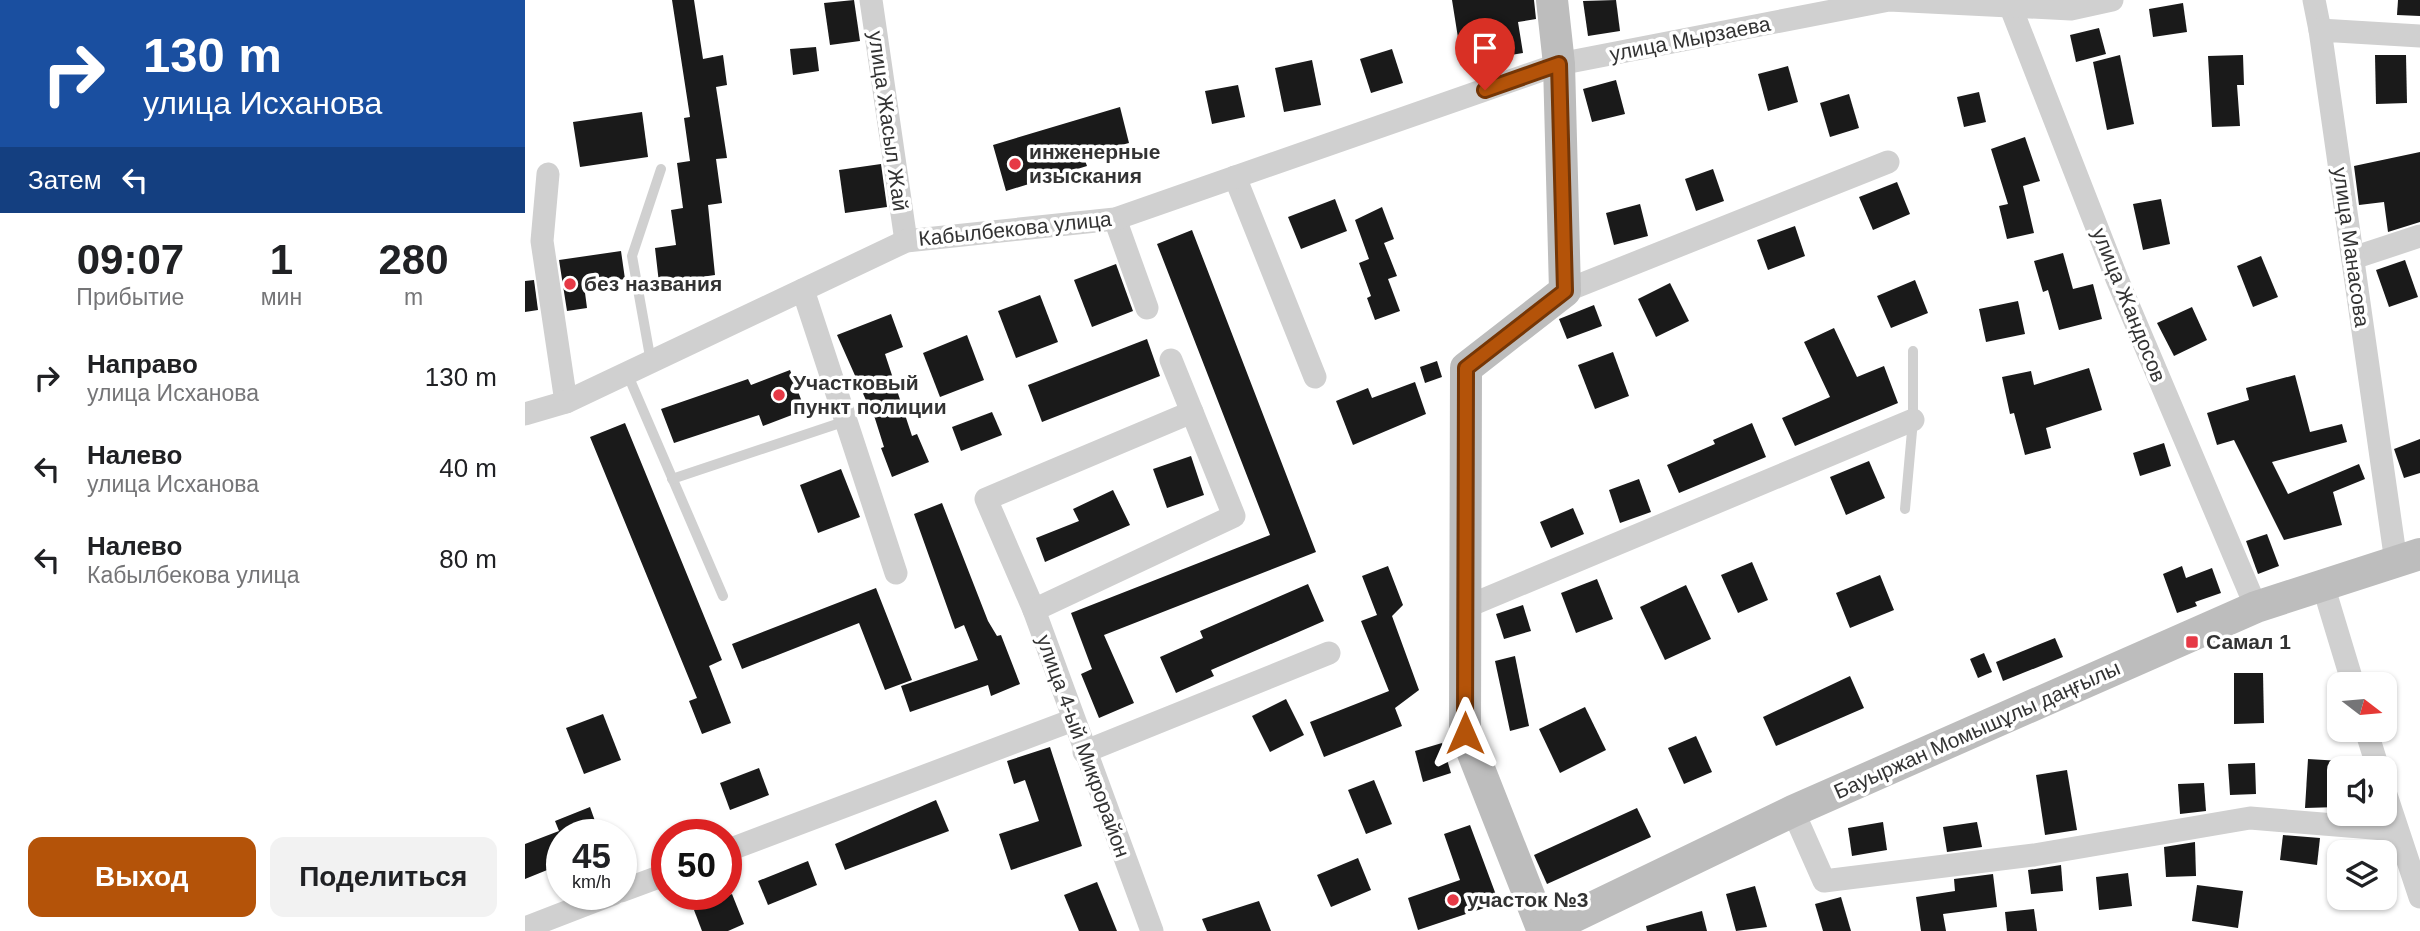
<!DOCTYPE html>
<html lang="ru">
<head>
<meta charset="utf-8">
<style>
	:root { --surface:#fff; --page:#f2f2f2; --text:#202124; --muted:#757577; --accent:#b45309 }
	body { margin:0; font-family:Helvetica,sans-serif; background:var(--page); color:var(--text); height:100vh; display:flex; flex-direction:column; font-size:26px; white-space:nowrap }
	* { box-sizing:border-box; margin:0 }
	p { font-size:23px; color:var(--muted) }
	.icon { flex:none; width:38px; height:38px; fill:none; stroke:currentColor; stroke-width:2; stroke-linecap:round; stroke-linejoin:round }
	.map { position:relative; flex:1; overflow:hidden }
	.details { display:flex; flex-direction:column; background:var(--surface); width:525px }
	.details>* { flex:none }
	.hud { background:#1a4fa0; color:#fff; overflow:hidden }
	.needle { width:46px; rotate:106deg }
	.fabs { position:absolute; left:1802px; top:672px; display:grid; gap:14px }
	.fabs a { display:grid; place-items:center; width:70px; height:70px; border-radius:14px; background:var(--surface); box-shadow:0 2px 5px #0004; font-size:35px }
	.speed { position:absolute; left:21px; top:819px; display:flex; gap:14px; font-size:35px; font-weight:700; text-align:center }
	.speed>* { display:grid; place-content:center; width:91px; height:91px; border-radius:50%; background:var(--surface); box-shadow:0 2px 5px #0004; line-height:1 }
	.speed small { font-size:18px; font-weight:400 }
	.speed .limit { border:10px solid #d22; background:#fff; color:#111 }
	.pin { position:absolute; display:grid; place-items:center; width:60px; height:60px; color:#fff; margin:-72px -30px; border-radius:50% 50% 50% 0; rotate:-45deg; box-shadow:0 0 7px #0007 }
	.pin .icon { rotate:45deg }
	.me { position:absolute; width:77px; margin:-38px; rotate:0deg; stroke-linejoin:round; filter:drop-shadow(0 0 5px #0008) }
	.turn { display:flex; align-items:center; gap:24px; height:147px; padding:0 28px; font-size:32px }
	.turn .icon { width:91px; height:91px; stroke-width:2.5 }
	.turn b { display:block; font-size:49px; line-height:60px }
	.then { display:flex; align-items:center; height:66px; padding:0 28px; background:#0003; gap:14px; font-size:26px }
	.eta { display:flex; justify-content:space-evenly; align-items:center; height:119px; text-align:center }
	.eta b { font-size:42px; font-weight:600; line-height:49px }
	.button { display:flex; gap:14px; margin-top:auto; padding:14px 28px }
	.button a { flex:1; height:80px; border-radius:14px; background:var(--accent); color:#fff; font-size:28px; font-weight:600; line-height:80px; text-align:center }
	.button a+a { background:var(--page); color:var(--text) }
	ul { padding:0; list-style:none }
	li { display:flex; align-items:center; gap:21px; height:91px; padding:0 28px }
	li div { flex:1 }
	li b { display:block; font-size:26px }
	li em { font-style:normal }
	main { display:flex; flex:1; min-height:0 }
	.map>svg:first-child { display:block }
	.building { fill:#1a1a1a }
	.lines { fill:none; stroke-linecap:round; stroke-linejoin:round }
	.lane { stroke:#d0d0d0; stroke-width:10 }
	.street { stroke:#d0d0d0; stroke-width:23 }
	.secondary { stroke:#bdbdbd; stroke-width:32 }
	.route-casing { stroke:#753606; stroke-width:18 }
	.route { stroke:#b45309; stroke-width:12 }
	.poi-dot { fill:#e63946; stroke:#fff; stroke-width:2.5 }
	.labels { text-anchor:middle; stroke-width:7; stroke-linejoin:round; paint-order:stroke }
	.street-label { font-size:21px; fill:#333; stroke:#fff }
	.poi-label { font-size:21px; font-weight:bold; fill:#333; stroke:#fff; text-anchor:start }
</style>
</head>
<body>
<main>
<section class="details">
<div class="hud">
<div class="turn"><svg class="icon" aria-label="right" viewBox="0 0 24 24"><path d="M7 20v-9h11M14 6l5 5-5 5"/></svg><div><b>130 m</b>улица Исханова</div></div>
<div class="then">Затем<svg class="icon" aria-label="left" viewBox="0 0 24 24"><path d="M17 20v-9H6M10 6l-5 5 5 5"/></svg></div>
</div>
<div class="eta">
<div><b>09:07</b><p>Прибытие</p></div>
<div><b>1</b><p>мин</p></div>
<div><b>280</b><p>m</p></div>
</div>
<ul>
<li><svg class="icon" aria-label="right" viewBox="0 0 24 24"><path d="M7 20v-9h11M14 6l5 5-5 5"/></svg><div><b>Направо</b><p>улица Исханова</p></div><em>130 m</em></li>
<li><svg class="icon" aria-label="left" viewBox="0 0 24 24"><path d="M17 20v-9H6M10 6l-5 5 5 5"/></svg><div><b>Налево</b><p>улица Исханова</p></div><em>40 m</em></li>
<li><svg class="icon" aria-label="left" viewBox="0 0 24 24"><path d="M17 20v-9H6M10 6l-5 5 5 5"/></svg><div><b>Налево</b><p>Кабылбекова улица</p></div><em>80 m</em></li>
</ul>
<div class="button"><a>Выход</a><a>Поделиться</a></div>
</section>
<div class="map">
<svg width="1895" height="931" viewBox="0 0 1895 931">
	<rect width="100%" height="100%" fill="#fff"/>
	<g class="building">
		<path d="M147 0H169L178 59 198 55 202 85 191 87 202 158 191 159 197 203 183 205 190 275 134 283 130 248 151 245 146 210 158 208 152 163 165 161 159 118 165 117Z"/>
		<path d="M329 0 335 41 305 45 299 3Z"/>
		<path d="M927 0H1009L1011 19 993 22 998 53 937 63Z"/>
		<path d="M1091 0 1095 31 1063 36 1058 1Z"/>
		<path d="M1873 0H1895V16L1872 15Z"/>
		<path d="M1658 3 1662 32 1628 37 1624 9Z"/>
		<path d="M1574 28 1581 54 1551 62 1545 35Z"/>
		<path d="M291 47 294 71 268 75 265 49Z"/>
		<path d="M867 49 878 83 846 93 835 59Z"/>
		<path d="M1595 55 1609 124 1582 130 1568 62Z"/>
		<path d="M1718 55 1719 85H1712L1715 126 1687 127 1683 56Z"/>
		<path d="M1850 55H1881L1882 103 1851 104Z"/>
		<path d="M787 60 796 105 759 112 750 68Z"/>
		<path d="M1263 66 1273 102 1243 111 1233 74Z"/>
		<path d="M1091 80 1100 114 1067 122 1058 89Z"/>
		<path d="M713 85 720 117 687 124 680 91Z"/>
		<path d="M1454 92 1461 122 1439 127 1432 97Z"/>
		<path d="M1324 94 1334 128 1305 137 1295 103Z"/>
		<path d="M595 107 604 143 558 155 562 166 481 191 468 145Z"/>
		<path d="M117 112 123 157 55 167 48 122Z"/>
		<path d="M1500 137 1515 181 1498 186 1509 233 1482 239 1474 206 1483 204 1466 149Z"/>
		<path d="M1895 152V222L1863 232 1859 202 1834 205 1829 166Z"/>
		<path d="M356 164 362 207 320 213 314 170Z"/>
		<path d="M1188 169 1199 201 1171 211 1160 179Z"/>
		<path d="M1372 182 1385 214 1348 230 1334 197Z"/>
		<path d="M810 199 822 231 776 249 763 217Z"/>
		<path d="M1636 199 1645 244 1618 250 1608 204Z"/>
		<path d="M1115 204 1123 236 1089 245 1081 213Z"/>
		<path d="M857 207 869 239 859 243 872 276 863 279 875 311 850 320 842 298 846 296 834 263 844 259 830 220Z"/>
		<path d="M1270 226 1280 256 1243 270 1232 240Z"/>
		<path d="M667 230 791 552 579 635 609 703 574 718 556 674 567 669 546 613 745 535 632 244Z"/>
		<path d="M96 251 100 279 59 285 62 308 42 311 34 260Z"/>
		<path d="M1538 253 1548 289 1568 284 1577 319 1534 330 1523 290 1518 292 1509 261Z"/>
		<path d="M1736 256 1753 297 1728 307 1712 266Z"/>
		<path d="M1880 260 1893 297 1864 307 1851 270Z"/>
		<path d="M591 264 608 311 567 327 549 280Z"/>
		<path d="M9 280 13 310 0 312V281Z"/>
		<path d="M1390 280 1403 313 1366 328 1352 296Z"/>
		<path d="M1145 283 1164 321 1131 337 1113 299Z"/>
		<path d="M515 295 533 342 491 358 473 311Z"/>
		<path d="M1493 301 1500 334 1461 342 1454 309Z"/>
		<path d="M1069 305 1077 326 1042 339 1034 319Z"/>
		<path d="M1667 307 1682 340 1649 356 1632 323Z"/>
		<path d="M366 314 378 347 360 354 387 436 392 434 404 462 367 477 356 448 359 447 346 406 344 407 312 335Z"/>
		<path d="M1309 328 1332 377 1359 366 1373 403 1270 446 1257 418 1305 397 1279 342Z"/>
		<path d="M442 335 459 380 415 397 398 353Z"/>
		<path d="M622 339 635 376 517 422 503 385Z"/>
		<path d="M1088 352 1104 396 1070 409 1053 365Z"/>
		<path d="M912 361 917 377 900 383 895 367Z"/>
		<path d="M1564 368 1577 410 1521 428 1526 448 1500 455 1489 413 1485 414 1477 377 1506 371 1509 385Z"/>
		<path d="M265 370 280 410 238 426 234 415 149 443 136 409 223 379 226 385Z"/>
		<path d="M1770 375 1785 432 1817 424 1822 442 1747 462 1763 494 1834 464 1840 479 1808 492 1817 525 1759 540 1709 440 1692 445 1682 413 1724 400 1721 388Z"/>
		<path d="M890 382 901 414 828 445 811 401 843 388 847 398Z"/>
		<path d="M467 412 477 435 436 451 427 427Z"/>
		<path d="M100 423 197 660 184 666 206 723 177 734 164 701 172 698 65 437Z"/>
		<path d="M1227 423 1241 457 1154 493 1142 465 1190 444 1188 440Z"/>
		<path d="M1895 439V473L1879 478 1869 449Z"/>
		<path d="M1639 443 1646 466 1615 476 1608 453Z"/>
		<path d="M666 456 679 495 642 508 628 469Z"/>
		<path d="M1344 461 1360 498 1321 515 1305 477Z"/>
		<path d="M316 469 335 517 293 533 275 485Z"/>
		<path d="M1114 479 1126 512 1095 523 1084 490Z"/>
		<path d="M588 490 605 525 520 562 511 538 554 521 548 509Z"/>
		<path d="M417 503 463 621 472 636 476 635 495 684 466 696 463 685 385 712 376 686 453 660 439 625 430 629 389 514Z"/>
		<path d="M1048 508 1059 534 1026 548 1015 522Z"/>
		<path d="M1742 534 1754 566 1733 574 1721 541Z"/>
		<path d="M1227 562 1243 600 1213 613 1196 575Z"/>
		<path d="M863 566 878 605 867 616 894 690 870 708 877 726 799 757 785 722 864 691 836 621 852 615 837 576Z"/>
		<path d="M1657 566 1661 578 1687 568 1696 593 1670 602 1672 606 1652 613 1638 574Z"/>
		<path d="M1355 575 1369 610 1325 628 1311 593Z"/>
		<path d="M1072 579 1088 619 1051 633 1036 593Z"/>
		<path d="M783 584 799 621 686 670 689 676 651 693 635 657 678 638 675 631Z"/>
		<path d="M1161 585 1186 639 1140 660 1115 607Z"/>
		<path d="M351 588 387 680 360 690 334 623 217 669 207 644Z"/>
		<path d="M998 605 1006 631 979 639 971 614Z"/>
		<path d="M1530 638 1538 657 1478 681 1471 662Z"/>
		<path d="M1459 653 1467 672 1453 678 1445 659Z"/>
		<path d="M990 656 1004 726 985 731 970 661Z"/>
		<path d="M1709 673H1738L1739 723 1709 724Z"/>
		<path d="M1325 676 1339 708 1251 746 1238 717Z"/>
		<path d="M761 699 779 735 745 752 727 716Z"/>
		<path d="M1060 707 1081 750 1035 773 1014 729Z"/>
		<path d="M78 714 96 760 59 774 41 728Z"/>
		<path d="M1171 736 1187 772 1159 784 1143 748Z"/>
		<path d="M917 743 926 773 898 782 890 751Z"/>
		<path d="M525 747 557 846 486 870 474 834 514 821 500 780 489 784 482 761Z"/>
		<path d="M1783 759 1816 761 1814 807 1780 808Z"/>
		<path d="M1730 763 1731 794 1705 795 1703 764Z"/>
		<path d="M234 768 244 795 205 810 195 783Z"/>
		<path d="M1542 770 1552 830 1520 835 1511 775Z"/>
		<path d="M849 780 867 824 841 834 823 790Z"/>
		<path d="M1679 783 1681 811 1655 814 1653 784Z"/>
		<path d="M411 800 424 831 320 870 310 844Z"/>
		<path d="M65 807 75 835H37V864L0 879V844L34 831 30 821Z"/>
		<path d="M1112 808 1126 837 1022 884 1009 855Z"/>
		<path d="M1358 822 1362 850 1327 856 1323 828Z"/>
		<path d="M1452 822 1457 847 1422 852 1418 827Z"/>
		<path d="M945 825 974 903 893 930 883 898 935 880 919 834Z"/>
		<path d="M1758 835 1795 838 1792 865 1755 860Z"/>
		<path d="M1670 842 1671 876 1641 877 1639 847Z"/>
		<path d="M833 858 846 890 806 907 792 875Z"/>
		<path d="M283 861 292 885 243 905 233 881Z"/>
		<path d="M1536 865 1538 891 1506 894 1503 870Z"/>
		<path d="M1603 873 1607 906 1574 910 1571 877Z"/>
		<path d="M1468 874 1472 907 1418 914 1421 931H1396L1391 897 1430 891 1429 879Z"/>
		<path d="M572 882 592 931H554L539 895Z"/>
		<path d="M1672 885 1718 891 1713 928 1667 921Z"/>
		<path d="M1230 886 1242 927 1211 931 1201 894Z"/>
		<path d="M207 894 219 924 203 931H177L169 910Z"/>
		<path d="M1316 897 1326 931H1298L1290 904Z"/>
		<path d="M734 901 746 931H682L677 919Z"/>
		<path d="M1509 909 1512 931H1482L1480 912Z"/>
		<path d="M1177 911 1182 931H1122L1121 926Z"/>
	</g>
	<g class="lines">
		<g class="lane">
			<path d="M126 362 107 256 136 169"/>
			<path d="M102 373 198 596"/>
			<path d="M147 479 321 421"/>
			<path d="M1380 509 1388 420V351"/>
		</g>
		<g class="street">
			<path d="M346 0 381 241"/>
			<path d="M1483 0 1592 279 1731 607"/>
			<path d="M1789 0 1795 30"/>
			<path d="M23 174 17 241 41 402"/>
			<path d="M710 177 790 377"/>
			<path d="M590 219 622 308"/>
			<path d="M1828 258 1895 236"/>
			<path d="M278 290 371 573"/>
			<path d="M1040 291 1363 162"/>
			<path d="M0 414 41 402 381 241 590 219 1034 64 1364 0 1546 9 1587 0"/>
			<path d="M1871 562 1795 30 1895 36"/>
			<path d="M1798 585 1828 684"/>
			<path d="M941 607 1388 420"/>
			<path d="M509 610 461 499 667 412"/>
			<path d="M1841 730 1853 768"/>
			<path d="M559 752 804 653"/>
			<path d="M1860 792 1895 897"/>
			<path d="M1268 811 1299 881 1509 855 1725 818 1872 830"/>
			<path d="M201 851 548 720"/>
			<path d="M96 891 142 874"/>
			<path d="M0 928 88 894"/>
			<path d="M627 931 509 610 709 516 646 360"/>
		</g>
		<g class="secondary">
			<path d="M1018 931 940 733 941 368 1040 291 1034 64 1027 0"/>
			<path d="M1019 931 1268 811 1731 607 1895 554"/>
		</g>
	</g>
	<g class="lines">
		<defs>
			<path id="route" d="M940 733 941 368 1040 291 1034 64 960 90"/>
		</defs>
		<use href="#route" class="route-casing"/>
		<use href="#route" class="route"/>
	</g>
	<g class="poi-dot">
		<circle cx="490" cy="164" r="7"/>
		<circle cx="45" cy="284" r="7"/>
		<circle cx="254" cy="395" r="7"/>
		<rect x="1660" y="635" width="14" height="14" rx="3.5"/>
		<circle cx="928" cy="900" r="7"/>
	</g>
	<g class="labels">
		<g class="street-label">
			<text transform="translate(1165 39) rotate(-11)" y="7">улица Мырзаева</text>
			<text transform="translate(363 121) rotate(82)" y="7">улица Жасыл Жай</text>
			<text transform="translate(490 229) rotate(-6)" y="7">Кабылбекова улица</text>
			<text transform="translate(1826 247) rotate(82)" y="7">улица Манасова</text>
			<text transform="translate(1604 305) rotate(68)" y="7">улица Жандосов</text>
			<text transform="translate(1452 730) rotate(-24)" y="7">Бауыржан Момышұлы даңғылы</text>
			<text transform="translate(558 746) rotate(70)" y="7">улица 4-ый Микрорайон</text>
		</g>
		<g class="poi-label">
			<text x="504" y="159">инженерные<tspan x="504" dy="24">изыскания</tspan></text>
			<text x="59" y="291">без названия</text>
			<text x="268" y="390">Участковый<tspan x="268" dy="24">пункт полиции</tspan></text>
			<text x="1681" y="649">Самал 1</text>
			<text x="942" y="907">участок №3</text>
		</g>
	</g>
</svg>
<div class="fabs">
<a><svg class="needle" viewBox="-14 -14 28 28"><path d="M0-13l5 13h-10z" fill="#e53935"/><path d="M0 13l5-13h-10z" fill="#757577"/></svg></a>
<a><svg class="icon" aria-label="sound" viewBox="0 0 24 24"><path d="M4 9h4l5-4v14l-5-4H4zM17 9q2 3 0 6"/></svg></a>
<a><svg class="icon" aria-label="layers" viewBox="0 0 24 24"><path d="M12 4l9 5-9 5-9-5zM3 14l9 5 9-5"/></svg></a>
</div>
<div class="speed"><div>45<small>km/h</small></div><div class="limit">50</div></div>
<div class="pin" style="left:960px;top:90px;background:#d93025"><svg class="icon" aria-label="arrive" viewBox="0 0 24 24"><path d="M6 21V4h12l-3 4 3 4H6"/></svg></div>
<svg class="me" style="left:940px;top:733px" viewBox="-20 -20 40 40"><path d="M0-17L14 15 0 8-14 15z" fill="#b45309" stroke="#fff" stroke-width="4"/></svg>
</div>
</main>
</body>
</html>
